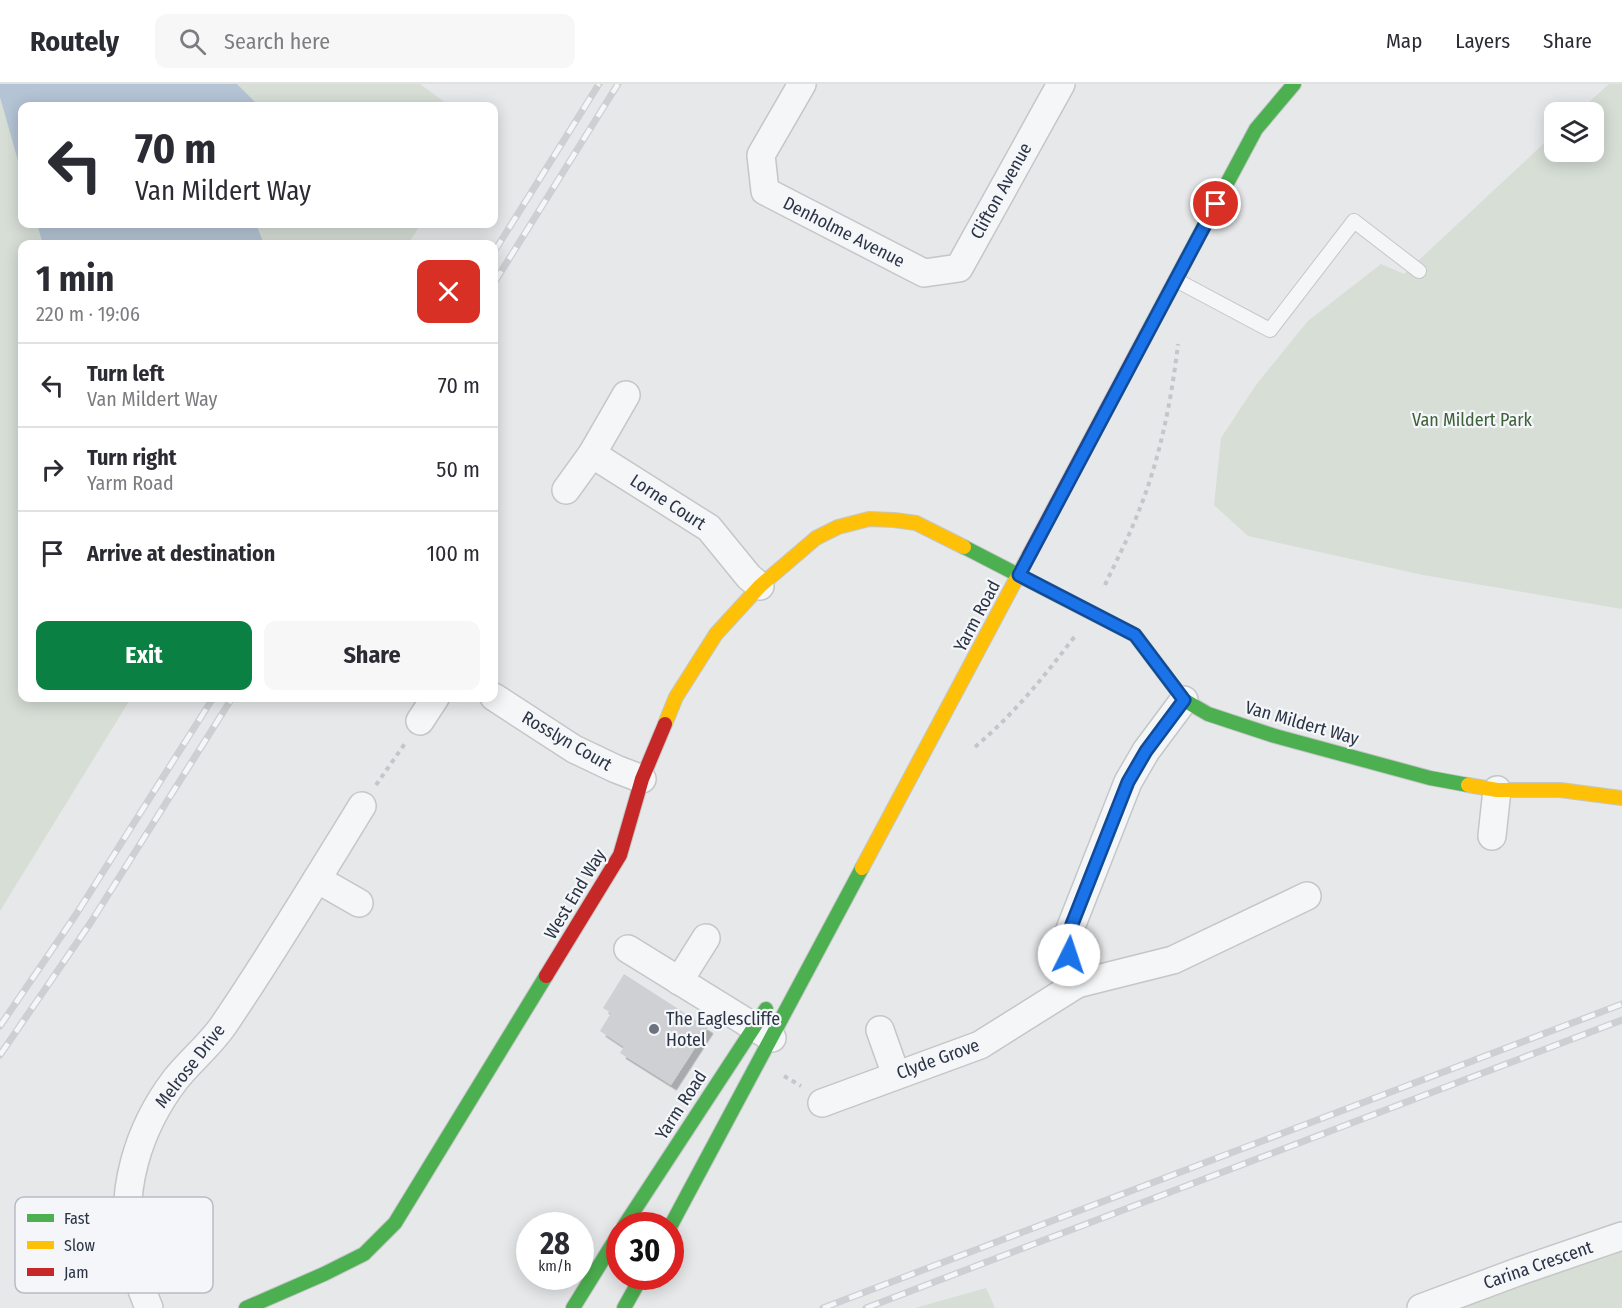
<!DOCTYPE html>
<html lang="en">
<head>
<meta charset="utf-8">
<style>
	:root { --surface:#fff; --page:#f7f7f7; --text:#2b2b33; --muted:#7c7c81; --line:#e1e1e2; --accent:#0b8043 }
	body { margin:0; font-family:"Fira Sans Condensed",sans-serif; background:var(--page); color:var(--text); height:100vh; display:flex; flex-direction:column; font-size:22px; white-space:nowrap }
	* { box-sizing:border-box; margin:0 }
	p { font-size:20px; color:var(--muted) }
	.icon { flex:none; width:33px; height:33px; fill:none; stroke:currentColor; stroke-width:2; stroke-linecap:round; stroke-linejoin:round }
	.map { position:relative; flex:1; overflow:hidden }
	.details { position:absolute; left:18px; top:156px; width:480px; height:462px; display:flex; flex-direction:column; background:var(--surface); border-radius:12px; box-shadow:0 3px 15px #0003 }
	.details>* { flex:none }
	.top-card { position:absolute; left:18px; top:18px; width:480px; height:126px; border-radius:12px; box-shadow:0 3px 15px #0003; background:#fff; color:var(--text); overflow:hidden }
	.buttons { position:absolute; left:1544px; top:18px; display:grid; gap:12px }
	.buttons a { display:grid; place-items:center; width:60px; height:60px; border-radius:12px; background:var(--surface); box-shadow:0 3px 15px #0003; font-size:30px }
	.speed { position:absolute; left:516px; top:1128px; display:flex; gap:12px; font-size:30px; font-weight:700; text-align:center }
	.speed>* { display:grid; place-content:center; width:78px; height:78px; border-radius:50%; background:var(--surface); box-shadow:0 3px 15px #0003; line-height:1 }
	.speed small { font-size:15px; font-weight:400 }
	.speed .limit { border:9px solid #d22; background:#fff; color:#111 }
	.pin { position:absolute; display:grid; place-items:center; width:51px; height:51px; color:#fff; margin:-26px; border:3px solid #fff; border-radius:50%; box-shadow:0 2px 6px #0007 }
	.me { position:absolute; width:66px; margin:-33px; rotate:4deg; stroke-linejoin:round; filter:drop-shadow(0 0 4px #0008) }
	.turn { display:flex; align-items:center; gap:21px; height:126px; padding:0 18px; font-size:27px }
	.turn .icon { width:78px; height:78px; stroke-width:2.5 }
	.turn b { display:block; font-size:42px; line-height:51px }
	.round { display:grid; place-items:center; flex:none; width:63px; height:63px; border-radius:12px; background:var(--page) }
	.headline { display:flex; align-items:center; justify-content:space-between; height:102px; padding:0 18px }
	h1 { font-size:36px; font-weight:700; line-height:45px }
	.button { display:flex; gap:12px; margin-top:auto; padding:12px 18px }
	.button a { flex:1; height:69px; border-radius:12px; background:var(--accent); color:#fff; font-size:24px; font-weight:700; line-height:69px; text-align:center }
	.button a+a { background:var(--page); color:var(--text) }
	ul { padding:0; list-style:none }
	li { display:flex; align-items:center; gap:18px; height:84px; padding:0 18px; border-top:2px solid var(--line) }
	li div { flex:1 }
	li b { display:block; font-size:22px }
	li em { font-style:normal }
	header { display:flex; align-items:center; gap:36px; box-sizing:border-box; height:84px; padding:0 30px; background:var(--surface); border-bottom:2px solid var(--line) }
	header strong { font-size:28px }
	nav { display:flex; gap:33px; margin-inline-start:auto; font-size:21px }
	.search { width:420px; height:54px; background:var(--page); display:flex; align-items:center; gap:15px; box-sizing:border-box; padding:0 21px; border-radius:12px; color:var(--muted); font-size:22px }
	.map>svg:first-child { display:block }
	.green { fill:#d6ded6 }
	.water { fill:#b4c4d5 }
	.building { fill:#ced0d3; filter:url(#shadow) }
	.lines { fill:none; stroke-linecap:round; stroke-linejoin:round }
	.lane-casing { stroke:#c4c6c8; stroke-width:16 }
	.street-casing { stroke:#c4c6c8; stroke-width:30 }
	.fast-casing { stroke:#c4c6c8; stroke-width:16 }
	.slow-casing { stroke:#c4c6c8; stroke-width:16 }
	.jam-casing { stroke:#c4c6c8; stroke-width:16 }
	.path { stroke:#c5c6ca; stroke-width:4; stroke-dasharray:4.5 4.5; stroke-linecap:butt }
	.lane { stroke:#f5f6f7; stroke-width:14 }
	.street { stroke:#f5f6f7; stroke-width:27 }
	.fast { stroke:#4caf50; stroke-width:14 }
	.slow { stroke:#ffc107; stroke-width:14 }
	.jam { stroke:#c62828; stroke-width:14 }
	.rail-casing { stroke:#cecfd2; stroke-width:7 }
	.rail { stroke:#f4f6f9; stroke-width:4.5; stroke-dasharray:14; stroke-linecap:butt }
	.route-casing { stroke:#114b97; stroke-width:15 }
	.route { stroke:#1a73e8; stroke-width:10 }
	.poi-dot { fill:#6c737f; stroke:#f4f6f9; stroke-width:2 }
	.labels { text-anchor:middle; stroke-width:4.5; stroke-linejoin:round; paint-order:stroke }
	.street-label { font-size:18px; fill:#2b3445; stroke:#f4f6f9 }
	.park-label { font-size:18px; fill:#3f6138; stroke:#f4f6f9 }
	.poi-label { font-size:18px; fill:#2b3445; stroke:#f4f6f9; text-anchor:start }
	.key { fill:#f4f6f9; stroke:#b8bcc3; stroke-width:1.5 }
	.key-label { font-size:16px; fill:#2b3445 }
</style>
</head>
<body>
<header>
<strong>Routely</strong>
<div class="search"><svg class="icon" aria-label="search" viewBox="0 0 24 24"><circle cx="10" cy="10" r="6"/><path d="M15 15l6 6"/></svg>Search here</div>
<nav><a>Map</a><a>Layers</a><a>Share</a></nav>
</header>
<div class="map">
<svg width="1622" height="1224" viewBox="0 0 1622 1224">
	<defs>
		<filter id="shadow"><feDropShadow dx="5.5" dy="5.5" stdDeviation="0" flood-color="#0004"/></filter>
	</defs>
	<rect width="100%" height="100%" fill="#e6e8ea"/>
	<g class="green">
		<path d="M0 0H420L450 22H22V140H421L408 160H22V614H131L0 827Z"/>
		<path d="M1609 0H1622V525L1423 491 1248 452 1214 421 1221 354 1256 301 1308 237 1381 180 1404 190 1554 50V68H1593V28H1578Z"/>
		<path d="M1622 1152V1224H1430Z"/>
		<path d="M986 1204 995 1224H915Z"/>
	</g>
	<g class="water">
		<path d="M0 0H237L259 22H22V91L0 13Z"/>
		<path d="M37 140H256L264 160H43Z"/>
	</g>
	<path class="building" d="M624 890 708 944 671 1001 620 969 624 963 600 947 611 929 603 924Z"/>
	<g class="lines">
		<defs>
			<path id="lane" d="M1176 196 1270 246 1354 137 1419 187"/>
			<g id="street">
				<path d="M802 0 761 71 765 107 924 189 959 184 1061 0"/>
				<path d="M592 370 709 444 749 493 760 502"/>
				<path d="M566 406 592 370 626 311"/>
				<path d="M494 613 574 665 616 685 642 695"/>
				<path d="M420 637 435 614"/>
				<path d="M1492 752 1497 706"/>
				<path d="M317 795 359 819"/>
				<path d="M628 865 772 954"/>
				<path d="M679 897 706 854"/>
				<path d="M1077 900 1065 858 1128 698 1146 667 1184 616"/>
				<path d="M880 946 896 991"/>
				<path d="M822 1019 980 961 1077 900 1173 876 1307 812"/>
				<path d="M149 1224C142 1206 134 1187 131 1168 119 1107 138 1045 175 996 190 977 209 962 223 942 272 870 317 795 362 722"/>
				<path d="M1421 1224 1520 1187 1622 1152"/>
			</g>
			<g id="fast">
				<path d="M1146 251 1256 45 1294 0"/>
				<path d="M964 463 1135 551 1184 616 1208 630 1275 652 1430 694 1468 701"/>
				<path d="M624 1142 766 925"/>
				<path d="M670 1143 862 784"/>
				<path d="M246 1224 324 1190 364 1170 395 1139 546 892"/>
				<path d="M573 1224 620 1148"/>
				<path d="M624 1224 642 1192"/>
			</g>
			<g id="slow">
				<path d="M665 640 676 613 716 550 760 502 816 454 838 443 869 435 894 436 916 439 964 463"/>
				<path d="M1468 701 1497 706H1560L1622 714"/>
				<path d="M862 784 1029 471"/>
			</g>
			<g id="jam">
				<path d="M1029 471 1146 251"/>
				<path d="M546 892 620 771 642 695 665 640"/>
			</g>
		</defs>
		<use href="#lane" class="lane-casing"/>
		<use href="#street" class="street-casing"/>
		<use href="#fast" class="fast-casing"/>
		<use href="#slow" class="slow-casing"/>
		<use href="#jam" class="jam-casing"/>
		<g class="path">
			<path d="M1105 501C1115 479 1127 457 1136 434 1159 379 1171 320 1178 260"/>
			<path d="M975 663C1015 629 1043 594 1075 552"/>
			<path d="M376 701 406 658"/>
			<path d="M784 992 801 1002"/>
		</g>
		<use href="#lane" class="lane"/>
		<use href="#street" class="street"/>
		<use href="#fast" class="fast"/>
		<use href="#slow" class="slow"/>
		<use href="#jam" class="jam"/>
		<defs>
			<g id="rail">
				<path d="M494 168 599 0"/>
				<path d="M494 199 618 0"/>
				<path d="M0 942 77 829 213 614"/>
				<path d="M0 971 91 838 232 614"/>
				<path d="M823 1224 1622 920"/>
				<path d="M866 1224 1622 936"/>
			</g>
		</defs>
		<use href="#rail" class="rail-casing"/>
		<use href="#rail" class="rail"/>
	</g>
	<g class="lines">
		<defs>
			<path id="route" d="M1069 871 1065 858 1128 698 1146 667 1184 616 1135 551 1019 491 1216 120"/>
		</defs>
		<use href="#route" class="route-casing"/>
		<use href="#route" class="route"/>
	</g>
	<circle class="poi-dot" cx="654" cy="945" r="6"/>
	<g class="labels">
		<g class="street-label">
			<text transform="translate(1001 107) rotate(-61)" y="6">Clifton Avenue</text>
			<text transform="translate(844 148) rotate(27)" y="6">Denholme Avenue</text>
			<text transform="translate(668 418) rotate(33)" y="6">Lorne Court</text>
			<text transform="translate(977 532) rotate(-62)" y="6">Yarm Road</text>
			<text transform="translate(1302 639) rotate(16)" y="6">Van Mildert Way</text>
			<text transform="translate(567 657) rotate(30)" y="6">Rosslyn Court</text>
			<text transform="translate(575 810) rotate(-59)" y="6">West End Way</text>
			<text transform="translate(938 975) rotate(-20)" y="6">Clyde Grove</text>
			<text transform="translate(190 982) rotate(-52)" y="6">Melrose Drive</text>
			<text transform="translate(681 1021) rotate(-57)" y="6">Yarm Road</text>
			<text transform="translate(1538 1181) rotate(-19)" y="6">Carina Crescent</text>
		</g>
		<g class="park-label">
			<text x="1472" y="342">Van Mildert Park</text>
		</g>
		<g class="poi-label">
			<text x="666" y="941">The Eaglescliffe<tspan x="666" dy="21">Hotel</tspan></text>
		</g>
	</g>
	<rect x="15" y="1113" width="198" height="96" rx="9" class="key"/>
	<rect x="27" y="1130" width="27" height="8" fill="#4caf50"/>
	<rect x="27" y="1157" width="27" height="8" fill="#ffc107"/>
	<rect x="27" y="1184" width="27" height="8" fill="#c62828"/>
	<g class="key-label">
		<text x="64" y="1140">Fast</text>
		<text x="64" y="1167">Slow</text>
		<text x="64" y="1194">Jam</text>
	</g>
</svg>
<div class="buttons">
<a><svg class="icon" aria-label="layers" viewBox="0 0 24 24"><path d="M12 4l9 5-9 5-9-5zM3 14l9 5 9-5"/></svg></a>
</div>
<div class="speed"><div>28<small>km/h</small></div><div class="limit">30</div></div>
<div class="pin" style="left:1216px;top:120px;background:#d93025"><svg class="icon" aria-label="arrive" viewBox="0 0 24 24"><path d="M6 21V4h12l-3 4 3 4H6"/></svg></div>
<svg class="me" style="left:1069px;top:871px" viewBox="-20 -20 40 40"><circle r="19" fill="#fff"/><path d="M0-13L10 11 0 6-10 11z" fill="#1a73e8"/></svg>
<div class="top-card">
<div class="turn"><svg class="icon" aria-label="left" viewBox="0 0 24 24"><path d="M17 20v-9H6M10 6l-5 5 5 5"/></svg><div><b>70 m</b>Van Mildert Way</div></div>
</div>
<section class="details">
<div class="headline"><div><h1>1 min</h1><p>220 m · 19:06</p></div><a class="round" style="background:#d93025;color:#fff"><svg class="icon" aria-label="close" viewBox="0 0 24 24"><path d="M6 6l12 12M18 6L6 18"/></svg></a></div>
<ul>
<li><svg class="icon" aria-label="left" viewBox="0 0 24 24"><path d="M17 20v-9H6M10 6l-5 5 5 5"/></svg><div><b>Turn left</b><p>Van Mildert Way</p></div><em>70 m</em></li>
<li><svg class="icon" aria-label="right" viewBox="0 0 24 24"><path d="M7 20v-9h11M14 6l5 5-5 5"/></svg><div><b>Turn right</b><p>Yarm Road</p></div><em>50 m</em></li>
<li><svg class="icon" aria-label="arrive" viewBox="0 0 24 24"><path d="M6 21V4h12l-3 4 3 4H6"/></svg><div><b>Arrive at destination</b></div><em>100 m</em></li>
</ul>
<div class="button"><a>Exit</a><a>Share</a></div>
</section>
</div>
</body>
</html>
